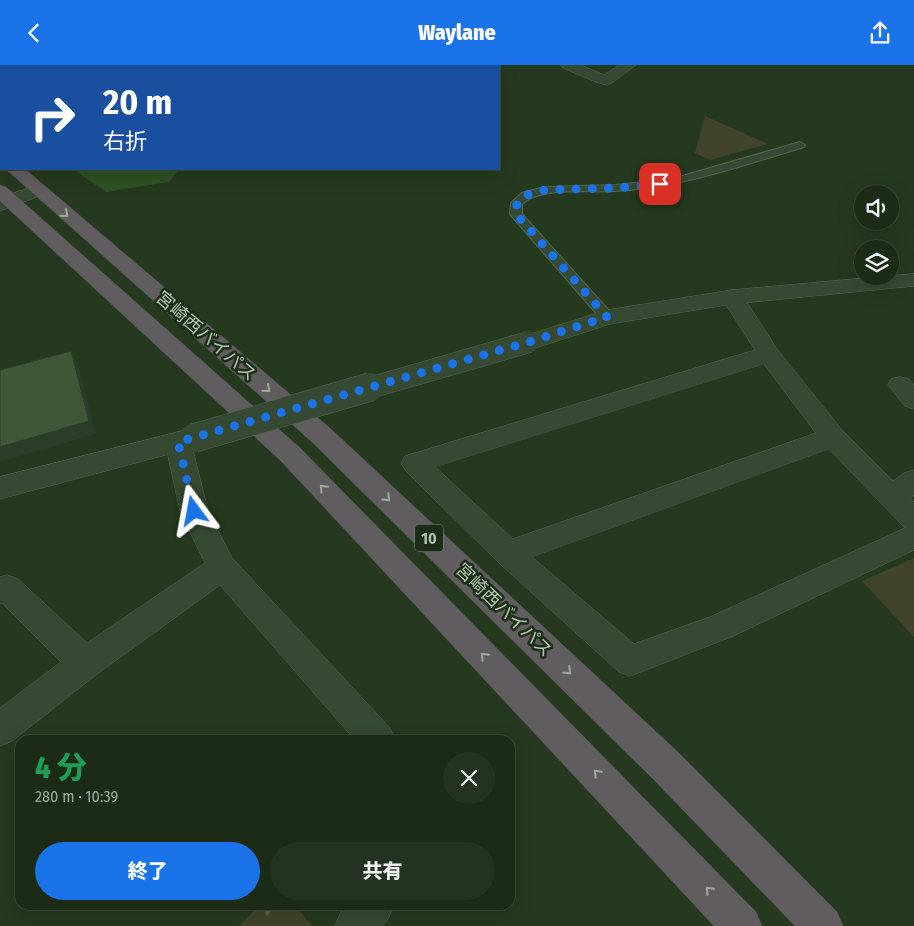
<!DOCTYPE html>
<html lang="ja">
<head>
<meta charset="utf-8">
<style>
	:root { --surface:#1b2b16; --page:#24331f; --text:#f1f3f6; --muted:#a0a7a1; --line:#394735; --accent:#1a73e8 }
	body { margin:0; font-family:"Fira Sans Condensed","Noto Sans JP",sans-serif; background:var(--page); color:var(--text); height:100vh; display:flex; flex-direction:column; font-size:19px; white-space:nowrap }
	* { box-sizing:border-box; margin:0 }
	p { font-size:16px; color:var(--muted) }
	.icon { flex:none; width:28px; height:28px; fill:none; stroke:currentColor; stroke-width:2; stroke-linecap:round; stroke-linejoin:round }
	.map { position:relative; flex:1; overflow:hidden }
	.side { position:absolute; left:15px; top:670px; width:500px; height:175px; display:flex; flex-direction:column; background:var(--surface); border-radius:15px; box-shadow:0 5px 20px #0002,0 0 0 1px var(--line) }
	.side>* { flex:none }
	.guide { position:absolute; left:0px; top:0px; width:500px; height:105px; box-shadow:0 5px 20px #0002,0 0 0 1px var(--line); background:#1a4fa0; color:#fff; overflow:hidden }
	.buttons { position:absolute; left:854px; top:120px; display:grid; gap:10px }
	.buttons a { display:grid; place-items:center; width:45px; height:45px; border-radius:50%; background:var(--surface); box-shadow:0 5px 20px #0002,0 0 0 1px var(--line); font-size:25px }
	.pin { position:absolute; display:grid; place-items:center; width:42px; height:42px; color:#fff; margin:-21px; border-radius:10px; box-shadow:0 2px 8px #0006 }
	.me { position:absolute; width:55px; margin:-28px; rotate:347deg; stroke-linejoin:round; filter:drop-shadow(0 0 4px #0008) }
	.turn { display:flex; align-items:center; gap:18px; height:105px; padding:0 20px; font-size:22px }
	.turn .icon { width:65px; height:65px; stroke-width:2.5 }
	.turn b { display:block; font-size:35px; line-height:42px }
	.round { display:grid; place-items:center; flex:none; width:52px; height:52px; border-radius:26px; background:var(--page) }
	.summary { display:flex; align-items:center; justify-content:space-between; height:85px; padding:0 20px }
	h1 { font-size:30px; font-weight:800; line-height:38px; color:#1e9e55 }
	.primary-button { display:flex; gap:10px; margin-top:auto; padding:10px 20px }
	.primary-button a { flex:1; height:58px; border-radius:30px; background:var(--accent); color:#fff; font-size:20px; font-weight:800; line-height:58px; text-align:center }
	.primary-button a+a { background:var(--page); color:var(--text) }
	header { display:flex; justify-content:space-between; align-items:center; height:65px; padding:0 20px; background:var(--accent); color:#fff; font-size:22px; font-weight:800 }
	.map>svg:first-child { display:block }
	.green { fill:#41442b }
	.water { fill:#2e5125 }
	.lines { fill:none; stroke-linecap:round; stroke-linejoin:round }
	.service-casing { stroke:#54674f; stroke-width:2 }
	.minor-casing { stroke:#54674f; stroke-width:1 }
	.tertiary-casing { stroke:#54674f; stroke-width:1 }
	.trunk-casing { stroke:#41533c; stroke-width:1 }
	.path { stroke:#596249; stroke-width:4; stroke-dasharray:5 5; stroke-linecap:butt }
	.service { fill:#364932; fill-rule:evenodd }
	.minor { fill:#364932; fill-rule:evenodd }
	.tertiary { fill:#364932; fill-rule:evenodd }
	.trunk { fill:#605c60; fill-rule:evenodd }
	.tertiary-bridge-far1-casing { stroke:#54674f; stroke-width:22; stroke-linecap:butt }
	.tertiary-bridge-casing { stroke:#54674f; stroke-width:29; stroke-linecap:butt }
	.tertiary-bridge-far1 { stroke:#364932; stroke-width:21 }
	.tertiary-bridge { stroke:#364932; stroke-width:28 }
	.shaded-wall { fill:#2b3d26 }
	.building { fill:#3e5737; stroke:#2b3d26 }
	.oneway { stroke:#9cac99 }
	.route { stroke:#1a73e8; stroke-width:9; stroke-dasharray:0 16.2 }
	.labels { text-anchor:middle; stroke-width:5; stroke-linejoin:round; paint-order:stroke }
	.shield { fill:#1c2d18; stroke:#849880; stroke-width:1 }
	.shield-label { font-size:16px; font-weight:bold; fill:#b0c6ac }
	.street-label { font-size:18px; fill:#b0c6ac; stroke:#1c2d18 }
</style>
</head>
<body>
<header><svg class="icon" aria-label="back" viewBox="0 0 24 24"><path d="M15 5l-7 7 7 7"/></svg>Waylane<svg class="icon" aria-label="share" viewBox="0 0 24 24"><path d="M12 15V3M7 8l5-5 5 5M5 13v7h14v-7"/></svg></header>
<div class="map">
<svg width="914" height="861" viewBox="0 0 914 861">
	<rect width="100%" height="100%" fill="#24391e"/>
	<g class="green">
		<path d="M705 51 768 79 710 95 695 88Z"/>
		<path d="M914 493V572L862 516Z"/>
		<path d="M260 840H295L312 861H239Z"/>
	</g>
	<g class="water">
		<path d="M43 0H313V1H39Z"/>
		<path d="M73 104H179L169 117 106 127Z"/>
	</g>
	<g class="lines">
		<defs>
			<path id="service" d="M800 77 805 80 804 82C741 101 680 123 615 126 588 128 542 121 522 139V149L612 249 614 252 612 255H602L510 149 511 138 522 128 545 122 616 120 672 114Z"/>
			<g id="minor">
				<path d="M561 0H581L604 10 619 0H636L612 18 607 20 596 17 563 3Z"/>
				<path d="M732 225 740 227 777 284 842 365 893 416 904 408 914 405V430L910 433 914 437V485L731 572 630 611 619 607 498 497 405 405 401 398 405 391 755 285 721 232 724 227ZM764 299 816 368 513 474 435 402ZM829 384 905 463 710 552 634 579 532 492Z"/>
				<path d="M900 312 909 314 914 320V344L905 341 888 320 891 314Z"/>
				<path d="M178 367 187 370 191 377 208 446 232 493 390 663 395 675H355L220 520 97 609 12 676 0 681V643L61 597 2 538H0V512L7 510 18 514 87 578 205 498 180 446 165 377 169 370Z"/>
				<path d="M347 840H394L388 854 382 861H335L341 847Z"/>
			</g>
			<g id="tertiary">
				<path d="M38 120 44 121 47 125 44 129 0 146V133Z"/>
				<path d="M914 209V221L732 239 610 259 529 285 521 282 518 277 521 272 607 245 732 225Z"/>
				<path d="M194 363 203 366 207 373 203 380 0 434V412Z"/>
			</g>
			<g id="trunk">
				<path d="M6 104H25L331 364 681 690 837 847 843 861H795L655 716 313 378Z"/>
				<path d="M0 120 6 122 299 382 756 847 762 861H714L281 396 0 136Z"/>
			</g>
		</defs>
		<use href="#service" class="service-casing"/>
		<use href="#minor" class="minor-casing"/>
		<use href="#tertiary" class="tertiary-casing"/>
		<use href="#trunk" class="trunk-casing"/>
		<path class="path" d="M266 849 274 840"/>
		<use href="#service" class="service"/>
		<use href="#minor" class="minor"/>
		<use href="#tertiary" class="tertiary"/>
		<use href="#trunk" class="trunk"/>
		<defs>
			<path id="tertiary-bridge-far1" d="M366 324 529 277"/>
			<path id="tertiary-bridge" d="M194 373 370 322"/>
		</defs>
		<use href="#tertiary-bridge-far1" class="tertiary-bridge-far1-casing"/>
		<use href="#tertiary-bridge" class="tertiary-bridge-casing"/>
		<use href="#tertiary-bridge-far1" class="tertiary-bridge-far1"/>
		<use href="#tertiary-bridge" class="tertiary-bridge"/>
	</g>
	<path class="shaded-wall" d="M71 286 78 299 96 369 0 397V382Z"/>
	<path class="building" d="M71 286 89 356 0 382V305Z"/>
	<defs><path id="oneway-chevron" d="M-2-3.5L2.5 0L-2 3.5" fill="none" stroke-width="1.6" stroke-linecap="round" stroke-linejoin="round" transform="scale(1.25)"/></defs>
	<g class="oneway">
		<use href="#oneway-chevron" transform="translate(65 149) rotate(41)"/>
		<use href="#oneway-chevron" transform="translate(267 324) rotate(41)"/>
		<use href="#oneway-chevron" transform="translate(323 423) rotate(-134)"/>
		<use href="#oneway-chevron" transform="translate(387 433) rotate(44)"/>
		<use href="#oneway-chevron" transform="translate(484 591) rotate(-134)"/>
		<use href="#oneway-chevron" transform="translate(568 606) rotate(44)"/>
		<use href="#oneway-chevron" transform="translate(597 708) rotate(-134)"/>
		<use href="#oneway-chevron" transform="translate(709 825) rotate(-133)"/>
	</g>
	<g class="lines">
		<path class="route" d="M194 446 178 377 529 277 607 252 516 149 517 138 526 130 545 125 616 123 660 119"/>
	</g>
	<g class="labels">
		<rect class="shield" x="415" y="459.5" width="28" height="27" rx="4"/>
		<g class="shield-label">
			<text x="429" y="479">10</text>
		</g>
		<g class="street-label">
			<text transform="translate(206 271) rotate(41)" y="6">宮崎西バイパス</text>
			<text transform="translate(504 545) rotate(44)" y="6">宮崎西バイパス</text>
		</g>
	</g>
</svg>
<div class="buttons">
<a><svg class="icon" aria-label="sound" viewBox="0 0 24 24"><path d="M4 9h4l5-4v14l-5-4H4zM17 9q2 3 0 6"/></svg></a>
<a><svg class="icon" aria-label="layers" viewBox="0 0 24 24"><path d="M12 4l9 5-9 5-9-5zM3 14l9 5 9-5"/></svg></a>
</div>
<div class="pin" style="left:660px;top:119px;background:#d93025"><svg class="icon" aria-label="arrive" viewBox="0 0 24 24"><path d="M6 21V4h12l-3 4 3 4H6"/></svg></div>
<svg class="me" style="left:194px;top:446px" viewBox="-20 -20 40 40"><path d="M0-17L14 15 0 8-14 15z" fill="#1a73e8" stroke="#fff" stroke-width="4"/></svg>
<div class="guide">
<div class="turn"><svg class="icon" aria-label="right" viewBox="0 0 24 24"><path d="M7 20v-9h11M14 6l5 5-5 5"/></svg><div><b>20 m</b>右折</div></div>
</div>
<section class="side">
<div class="summary"><div><h1>4 分</h1><p>280 m · 10:39</p></div><a class="round"><svg class="icon" aria-label="close" viewBox="0 0 24 24"><path d="M6 6l12 12M18 6L6 18"/></svg></a></div>
<div class="primary-button"><a>終了</a><a>共有</a></div>
</section>
</div>
</body>
</html>
